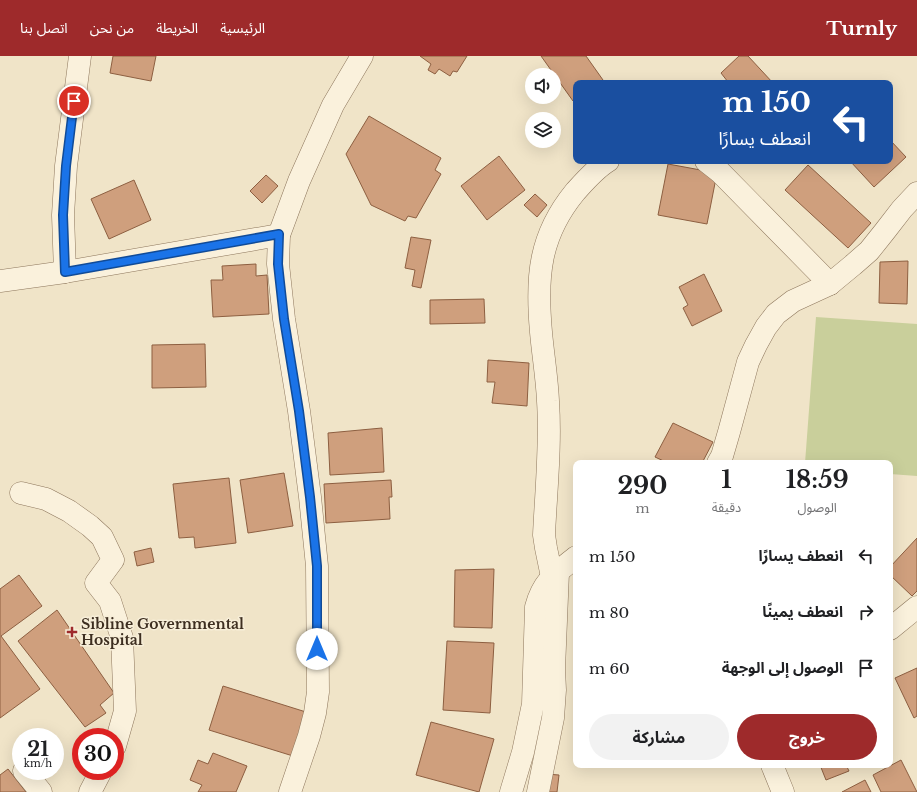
<!DOCTYPE html>
<html lang="ar">
<head>
<meta charset="utf-8">
<style>
	:root { --surface:#fff; --page:#f2f2f2; --text:#202124; --muted:#757577; --accent:#9e2a2b }
	body { margin:0; font-family:"Libre Baskerville","Noto Sans Arabic",serif; background:var(--page); color:var(--text); direction:rtl; height:100vh; display:flex; flex-direction:column; font-size:15px; white-space:nowrap }
	* { box-sizing:border-box; margin:0 }
	p { font-size:13px; color:var(--muted) }
	.icon { flex:none; width:22px; height:22px; fill:none; stroke:currentColor; stroke-width:2; stroke-linecap:round; stroke-linejoin:round }
	.map { position:relative; flex:1; overflow:hidden; direction:ltr }
	.drawer { position:absolute; left:573px; top:404px; width:320px; height:308px; display:flex; flex-direction:column; background:var(--surface); border-radius:8px; box-shadow:0 4px 16px #0002; direction:rtl }
	.drawer>* { flex:none }
	.top-card { position:absolute; left:573px; top:24px; width:320px; height:84px; border-radius:8px; box-shadow:0 4px 16px #0002; direction:rtl; background:#1a4fa0; color:#fff; overflow:hidden }
	.controls { position:absolute; left:525px; top:12px; display:grid; gap:8px }
	.controls a { display:grid; place-items:center; width:36px; height:36px; border-radius:50%; background:var(--surface); box-shadow:0 4px 16px #0002; font-size:20px }
	.speed { position:absolute; left:12px; top:672px; display:flex; gap:8px; font-size:20px; font-weight:700; text-align:center }
	.speed>* { display:grid; place-content:center; width:52px; height:52px; border-radius:50%; background:var(--surface); box-shadow:0 4px 16px #0002; line-height:1 }
	.speed small { font-size:10px; font-weight:400 }
	.speed .limit { border:6px solid #d22; background:#fff; color:#111 }
	.pin { position:absolute; display:grid; place-items:center; width:34px; height:34px; color:#fff; margin:-17px; border:2px solid #fff; border-radius:50%; box-shadow:0 1px 4px #0007 }
	.me { position:absolute; width:44px; margin:-22px; rotate:0deg; stroke-linejoin:round; filter:drop-shadow(0 0 3px #0008) }
	.turn { display:flex; align-items:center; gap:14px; height:84px; padding:0 16px; font-size:18px }
	.turn .icon { width:52px; height:52px; stroke-width:2.5 }
	.turn b { display:block; font-size:28px; line-height:34px }
	.eta { display:flex; justify-content:space-evenly; align-items:center; height:68px; text-align:center }
	.eta b { font-size:24px; font-weight:700; line-height:28px }
	.cta { display:flex; gap:8px; margin-top:auto; padding:8px 16px }
	.cta a { flex:1; height:46px; border-radius:24px; background:var(--accent); color:#fff; font-size:16px; font-weight:700; line-height:46px; text-align:center }
	.cta a+a { background:var(--page); color:var(--text) }
	ul { padding:0; list-style:none }
	li { display:flex; align-items:center; gap:12px; height:56px; padding:0 16px }
	li div { flex:1 }
	li b { display:block; font-size:15px }
	li em { font-style:normal }
	header { display:flex; align-items:center; gap:24px; box-sizing:border-box; height:56px; padding:0 20px; background:var(--accent); color:#fff }
	header strong { font-size:19px }
	nav { display:flex; gap:22px; margin-inline-start:auto; font-size:14px }
	.map>svg:first-child { display:block }
	.green { fill:#c9cf9b }
	.building { fill:#cf9f7d; stroke:#8d5f41 }
	.lines { fill:none; stroke-linecap:round; stroke-linejoin:round }
	.minor-casing { stroke:#8d765c; stroke-width:23 }
	.minor { stroke:#faf1dc; stroke-width:22 }
	.route-casing { stroke:#114b97; stroke-width:10 }
	.route { stroke:#1a73e8; stroke-width:7 }
	.poi-dot { fill:#9e2a2b; stroke:#f7eed8; stroke-width:1.5 }
	.labels { text-anchor:middle; stroke-width:3; stroke-linejoin:round; paint-order:stroke }
	.poi-label { font-size:14px; font-weight:bold; fill:#3d2e20; stroke:#f7eed8; text-anchor:start }
</style>
</head>
<body>
<header>
<strong>Turnly</strong>
<nav><a>الرئيسية</a><a>الخريطة</a><a>من نحن</a><a>اتصل بنا</a></nav>
</header>
<div class="map">
<svg width="917" height="736" viewBox="0 0 917 736">
	<rect width="100%" height="100%" fill="#f0e4c8"/>
	<path class="green" d="M816 261 917 268V420L890 418V407H805Z"/>
	<g class="building">
		<path d="M113 0H156L151 25 110 17Z"/>
		<path d="M420 0H467L457 16 453 15 450 20 439 13 435 18 428 14 431 8Z"/>
		<path d="M541 0H586L603 24 598 27H576V43L573 45Z"/>
		<path d="M739 0H748L773 27H727L728 26 721 17Z"/>
		<path d="M369 60 441 102 435 114 441 118 416 162 408 160 405 165 371 149 346 98Z"/>
		<path d="M890 84 906 101 874 131 850 105H890Z"/>
		<path d="M499 100 525 134 487 164 461 130Z"/>
		<path d="M668 108 717 117 707 168 658 159Z"/>
		<path d="M808 109 871 167 848 192 785 134Z"/>
		<path d="M266 119 278 130 262 147 250 135Z"/>
		<path d="M134 124 151 164 109 183 91 143Z"/>
		<path d="M535 138 547 149 537 161 524 149Z"/>
		<path d="M411 181 431 184 421 232 412 230 415 214 405 212Z"/>
		<path d="M908 205 907 248 879 247 880 206Z"/>
		<path d="M256 208V220L267 219 269 258 213 261 211 224H223L222 210Z"/>
		<path d="M704 218 722 255 692 270 683 252 688 249 679 231Z"/>
		<path d="M484 243 485 267 430 268V244Z"/>
		<path d="M205 288 206 331 152 332V289Z"/>
		<path d="M488 304 529 307 527 350 492 347 495 326H487Z"/>
		<path d="M673 367 713 386 702 407H668L655 401Z"/>
		<path d="M382 372 384 416 330 419 328 377Z"/>
		<path d="M284 417 293 470 248 477 240 424Z"/>
		<path d="M229 422 236 487 195 492 194 481 179 482 173 428Z"/>
		<path d="M391 424 392 441H389L390 463 326 467 324 428Z"/>
		<path d="M917 482V535L912 540 890 519V511Z"/>
		<path d="M151 492 154 506 137 510 134 496Z"/>
		<path d="M494 513 492 572 454 571 455 514Z"/>
		<path d="M19 519 42 550 1 580 40 633 0 662V533Z"/>
		<path d="M57 554 114 637 100 649 106 657 85 671 18 585Z"/>
		<path d="M447 585 494 587 490 657 443 654Z"/>
		<path d="M917 612V660L914 662 895 622Z"/>
		<path d="M223 630 306 656 293 700 209 674Z"/>
		<path d="M431 666 494 683 479 736 416 719Z"/>
		<path d="M213 697 247 710 236 736H198L202 729 190 724 198 704 208 708Z"/>
		<path d="M901 704 917 736H881L873 719Z"/>
		<path d="M820 709H846L849 715 826 724Z"/>
		<path d="M8 713 26 736H0V719Z"/>
		<path d="M546 718 559 719 557 736H543Z"/>
		<path d="M865 724 871 736H842Z"/>
	</g>
	<g class="lines">
		<defs>
			<g id="minor">
				<path d="M706 105 720 116 830 228"/>
				<path d="M65 216 63 159 66 110 80 0"/>
				<path d="M0 225 65 216 279 179"/>
				<path d="M718 407 722 400 729 376 748 306 756 289 766 271 776 258 793 245 830 228 853 209 869 195 885 175 902 153 917 137"/>
				<path d="M21 437 46 443 69 455 90 470 102 481 113 504 96 527 110 545 122 582 125 655 115 690"/>
				<path d="M552 521 546 492 544 479C546 435 551 389 548 345 547 322 543 299 541 276 536 221 539 180 575 136 585 125 595 113 608 105"/>
				<path d="M890 573 917 551"/>
				<path d="M772 709 783 736"/>
				<path d="M24 715 41 736"/>
				<path d="M90 736 101 715"/>
				<path d="M290 736 309 680 315 657 318 636 317 510 310 441 299 355 284 263 278 208 279 179 299 125 333 49 362 0"/>
				<path d="M511 736 523 696 533 648 536 551C543 525 556 517 576 501"/>
				<path d="M538 736 553 662 555 634 554 613 558 516"/>
			</g>
		</defs>
		<use href="#minor" class="minor-casing"/>
		<use href="#minor" class="minor"/>
	</g>
	<g class="lines">
		<defs>
			<path id="route" d="M74 45 66 110 63 159 65 216 279 178 278 208 284 263 299 355 310 441 317 510V593"/>
		</defs>
		<use href="#route" class="route-casing"/>
		<use href="#route" class="route"/>
	</g>
	<path class="poi-dot" d="M70 570h4v4h4v4h-4v4h-4v-4h-4v-4h4z"/>
	<g class="labels">
		<g class="poi-label">
			<text x="81" y="573">Sibline Governmental<tspan x="81" dy="16">Hospital</tspan></text>
		</g>
	</g>
</svg>
<div class="controls">
<a><svg class="icon" aria-label="sound" viewBox="0 0 24 24"><path d="M4 9h4l5-4v14l-5-4H4zM17 9q2 3 0 6"/></svg></a>
<a><svg class="icon" aria-label="layers" viewBox="0 0 24 24"><path d="M12 4l9 5-9 5-9-5zM3 14l9 5 9-5"/></svg></a>
</div>
<div class="speed"><div>21<small>km/h</small></div><div class="limit">30</div></div>
<div class="pin" style="left:74px;top:45px;background:#d93025"><svg class="icon" aria-label="arrive" viewBox="0 0 24 24"><path d="M6 21V4h12l-3 4 3 4H6"/></svg></div>
<svg class="me" style="left:317px;top:593px" viewBox="-20 -20 40 40"><circle r="19" fill="#fff"/><path d="M0-13L10 11 0 6-10 11z" fill="#1a73e8"/></svg>
<div class="top-card">
<div class="turn"><svg class="icon" aria-label="left" viewBox="0 0 24 24"><path d="M17 20v-9H6M10 6l-5 5 5 5"/></svg><div><b>150 m</b>انعطف يسارًا</div></div>
</div>
<section class="drawer">
<div class="eta">
<div><b>18:59</b><p>الوصول</p></div>
<div><b>1</b><p>دقيقة</p></div>
<div><b>290</b><p>m</p></div>
</div>
<ul>
<li><svg class="icon" aria-label="left" viewBox="0 0 24 24"><path d="M17 20v-9H6M10 6l-5 5 5 5"/></svg><div><b>انعطف يسارًا</b></div><em>150 m</em></li>
<li><svg class="icon" aria-label="right" viewBox="0 0 24 24"><path d="M7 20v-9h11M14 6l5 5-5 5"/></svg><div><b>انعطف يمينًا</b></div><em>80 m</em></li>
<li><svg class="icon" aria-label="arrive" viewBox="0 0 24 24"><path d="M6 21V4h12l-3 4 3 4H6"/></svg><div><b>الوصول إلى الوجهة</b></div><em>60 m</em></li>
</ul>
<div class="cta"><a>خروج</a><a>مشاركة</a></div>
</section>
</div>
</body>
</html>
